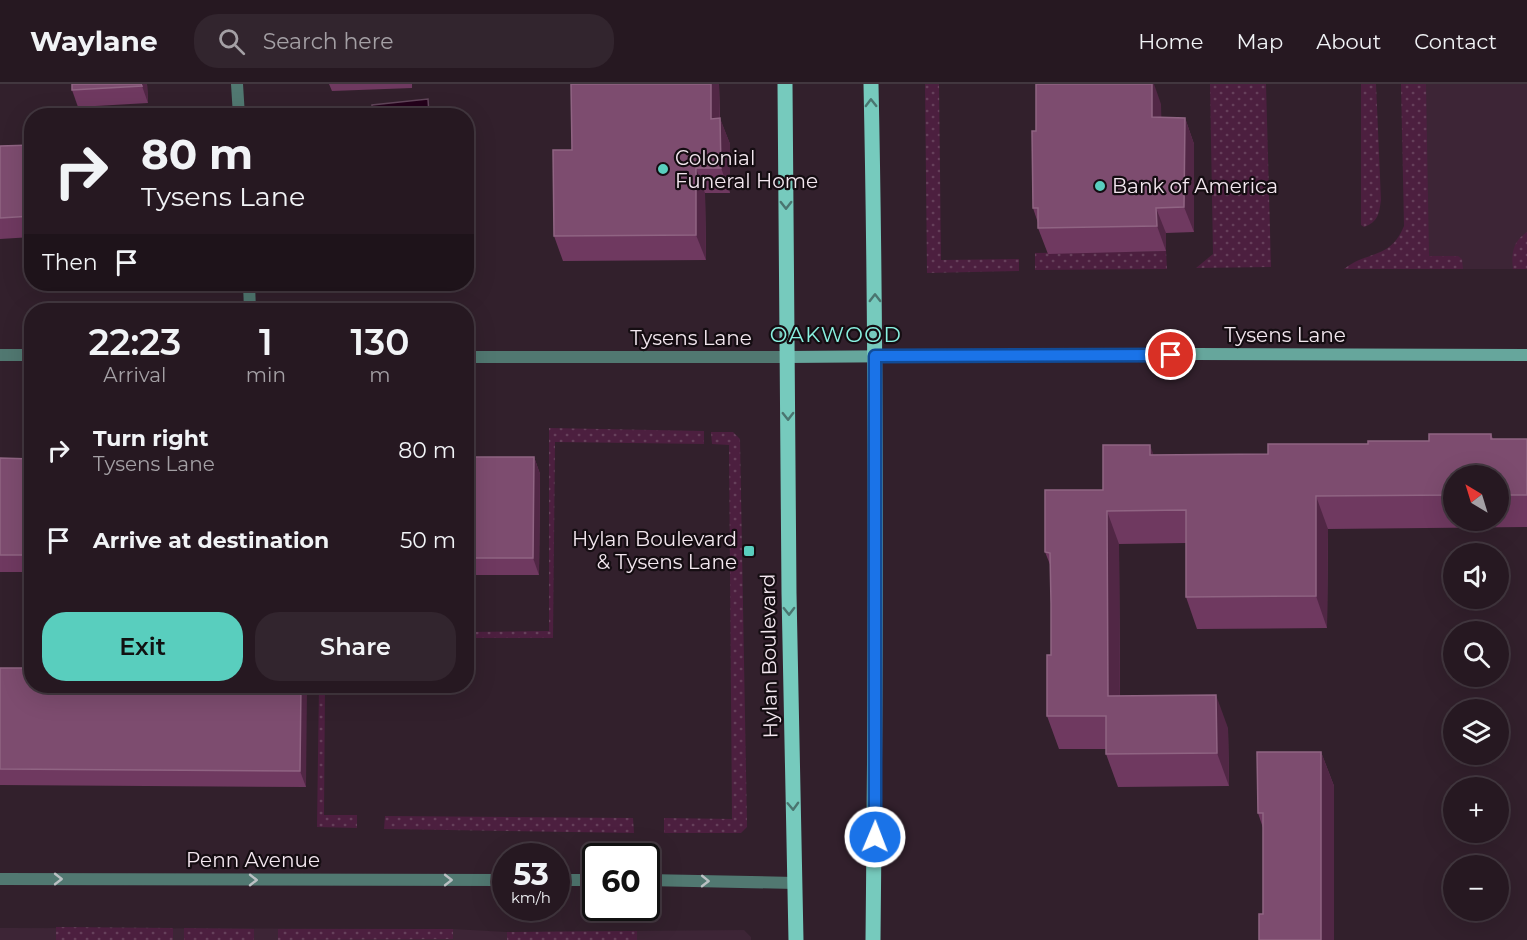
<!DOCTYPE html>
<html lang="en">
<head>
<meta charset="utf-8">
<style>
	:root { --surface:#261821; --page:#32252e; --text:#f1f3f6; --muted:#a4a0a5; --line:#42373f; --accent:#59cebe }
	body { margin:0; font-family:Montserrat,sans-serif; background:var(--page); color:var(--text); height:100vh; display:flex; flex-direction:column; font-size:22px; white-space:nowrap }
	* { box-sizing:border-box; margin:0 }
	p { font-size:20px; color:var(--muted) }
	.icon { flex:none; width:33px; height:33px; fill:none; stroke:currentColor; stroke-width:2; stroke-linecap:round; stroke-linejoin:round }
	.map { position:relative; flex:1; overflow:hidden }
	.drawer { position:absolute; left:24px; top:219px; width:450px; height:390px; display:flex; flex-direction:column; background:var(--surface); border-radius:24px; box-shadow:0 6px 24px #0002,0 0 0 2px var(--line) }
	.drawer>* { flex:none }
	.top-card { position:absolute; left:24px; top:24px; width:450px; height:183px; border-radius:24px; box-shadow:0 6px 24px #0002,0 0 0 2px var(--line); background:#261821; color:var(--text); overflow:hidden }
	.needle { width:39px; rotate:322deg }
	.controls { position:absolute; left:1443px; top:381px; display:grid; gap:12px }
	.controls a { display:grid; place-items:center; width:66px; height:66px; border-radius:50%; background:var(--surface); box-shadow:0 6px 24px #0002,0 0 0 2px var(--line); font-size:30px }
	.speed { position:absolute; left:492px; top:759px; display:flex; gap:12px; font-size:30px; font-weight:700; text-align:center }
	.speed>* { display:grid; place-content:center; width:78px; height:78px; border-radius:50%; background:var(--surface); box-shadow:0 6px 24px #0002,0 0 0 2px var(--line); line-height:1 }
	.speed small { font-size:15px; font-weight:400 }
	.speed .limit { border:3px solid #111; border-radius:9px; background:#fff; color:#111 }
	.pin { position:absolute; display:grid; place-items:center; width:51px; height:51px; color:#fff; margin:-26px; border:3px solid #fff; border-radius:50%; box-shadow:0 2px 6px #0007 }
	.me { position:absolute; width:66px; margin:-33px; rotate:1deg; stroke-linejoin:round; filter:drop-shadow(0 0 4px #0008) }
	.turn { display:flex; align-items:center; gap:21px; height:126px; padding:0 18px; font-size:27px }
	.turn .icon { width:78px; height:78px; stroke-width:2.5 }
	.turn b { display:block; font-size:42px; line-height:51px }
	.then { display:flex; align-items:center; height:57px; padding:0 18px; background:#0003; gap:12px; font-size:22px }
	.eta { display:flex; justify-content:space-evenly; align-items:center; height:102px; text-align:center }
	.eta b { font-size:36px; font-weight:600; line-height:42px }
	.button { display:flex; gap:12px; margin-top:auto; padding:12px 18px }
	.button a { flex:1; height:69px; border-radius:24px; background:var(--accent); color:#111; font-size:24px; font-weight:600; line-height:69px; text-align:center }
	.button a+a { background:var(--page); color:var(--text) }
	ul { padding:0; list-style:none }
	li { display:flex; align-items:center; gap:18px; height:90px; padding:0 18px }
	li div { flex:1 }
	li b { display:block; font-size:22px }
	li em { font-style:normal }
	header { display:flex; align-items:center; gap:36px; box-sizing:border-box; height:84px; padding:0 30px; background:var(--surface); border-bottom:2px solid var(--line) }
	header strong { font-size:28px }
	nav { display:flex; gap:33px; margin-inline-start:auto; font-size:21px }
	.search { width:420px; height:54px; background:var(--page); display:flex; align-items:center; gap:15px; box-sizing:border-box; padding:0 21px; border-radius:24px; color:var(--muted); font-size:22px }
	.map>svg:first-child { display:block }
	.built { fill:#3d2536 }
	.grass { fill:url(#grass-dots) }
	.water { fill:#23001a; stroke:#61455a; stroke-width:1.5 }
	.lines { fill:none; stroke-linecap:round; stroke-linejoin:round }
	.street { stroke:#517871; stroke-width:12 }
	.secondary { stroke:#66a69c; stroke-width:12 }
	.primary { stroke:#76cabd; stroke-width:15 }
	.wall { fill:#6f3960; fill-rule:evenodd }
	.shaded-wall { fill:#512745 }
	.building { fill:#7d4c6f; stroke:#906483; stroke-width:1.5 }
	.oneway { stroke:#4a7570 }
	.oneway2 { stroke:#bac0c3 }
	.route-casing { stroke:#114b97; stroke-width:15 }
	.route { stroke:#1a73e8; stroke-width:10 }
	.poi-dot { fill:#59cebe; stroke:#150d12; stroke-width:2 }
	.labels { text-anchor:middle; stroke-width:4.5; stroke-linejoin:round; paint-order:stroke }
	.poi-label { font-size:20px; fill:#f3e7ef; stroke:#150d12; text-anchor:start }
	.street-label { font-size:20px; fill:#f3e7ef; stroke:#150d12 }
	.neighbourhood-label { font-size:21px; letter-spacing:1.5px; fill:#89f1e1; stroke:#150d12 }
</style>
</head>
<body>
<header>
<strong>Waylane</strong>
<div class="search"><svg class="icon" aria-label="search" viewBox="0 0 24 24"><circle cx="10" cy="10" r="6"/><path d="M15 15l6 6"/></svg>Search here</div>
<nav><a>Home</a><a>Map</a><a>About</a><a>Contact</a></nav>
</header>
<div class="map">
<svg width="1527" height="856" viewBox="0 0 1527 856">
	<defs>
		<pattern id="grass-dots" width="8" height="8" patternUnits="userSpaceOnUse" patternTransform="scale(1.5)"><rect width="8" height="8" fill="#4c1f3f"/><path d="M2 2h.1M6 6h.1" fill="none" stroke="#66405b" stroke-width="1.8" stroke-linecap="round"/></pattern>
	</defs>
	<rect width="100%" height="100%" fill="#32202c"/>
	<g class="built">
		<path d="M1417 0H1527V185H1419Z"/>
		<path d="M0 844 453 845 507 848 744 846 751 853V856H0Z"/>
	</g>
	<g class="grass">
		<path d="M925 0H939L941 176 1019 175V187L927 189Z"/>
		<path d="M1210 0H1266L1271 183 1196 184 1213 170Z"/>
		<path d="M1361 0H1376L1381 116C1379 130 1378 138 1364 143L1361 141Z"/>
		<path d="M1401 0H1426L1429 172H1458L1462 175 1463 185H1344C1368 166 1390 176 1404 142Z"/>
		<path d="M1527 148V185H1513C1511 169 1513 157 1527 148Z"/>
		<path d="M1166 167 1167 185 1035 186V169Z"/>
		<path d="M549 344 704 347V360L555 358 553 554H467V548L549 547Z"/>
		<path d="M711 348H733L740 355 747 743 741 749H664V734L732 735 729 361 712 360Z"/>
		<path d="M319 602H325L324 731H357V744L317 743Z"/>
		<path d="M385 732 633 734 634 749 384 745Z"/>
		<path d="M56 843 173 844V856H56Z"/>
		<path d="M184 844 254 845V856H184Z"/>
		<path d="M278 845H453V855L278 856Z"/>
		<path d="M637 847V856H507V848Z"/>
	</g>
	<path class="water" d="M428 15 429 31H372V21Z"/>
	<g class="lines">
		<g class="street">
			<path d="M237 0 239 32"/>
			<path d="M249 200 250 226"/>
			<path d="M0 271H32"/>
			<path d="M466 273H787"/>
			<path d="M0 795 506 796"/>
			<path d="M556 796H596"/>
			<path d="M646 796 795 799"/>
		</g>
		<path class="secondary" d="M787 273 1194 270 1527 271"/>
		<g class="primary">
			<path d="M785 0 789 509 796 856"/>
			<path d="M871 0C877 285 876 571 873 856"/>
		</g>
	</g>
	<g class="wall">
		<path d="M72 0H147L148 19 78 23 72 6Z"/>
		<path d="M329 0H412V4L332 7Z"/>
		<path d="M571 0H719L720 35 730 60V109H705L706 176 563 177 554 152 572 66Z"/>
		<path d="M1161 20V34H1185L1194 60V148L1166 149V167L1048 170 1038 144V139L1033 124Z"/>
		<path d="M32 61V153L0 155V62Z"/>
		<path d="M1491 350 1493 355H1527V443L1328 445 1327 544 1197 545 1186 513V459L1119 460 1120 612 1228 644 1229 702 1118 703 1106 670V665H1059L1047 632 1051 571V483L1045 468 1103 406 1154 371 1268 370 1368 360 1429 357ZM1454 392H1498V436H1454Z"/>
		<path d="M466 373H534L540 390 539 491H466Z"/>
		<path d="M0 374 32 375V488H0Z"/>
		<path d="M0 584 32 602H306V703L0 701Z"/>
		<path d="M1321 668 1334 702V856H1259L1263 830V744L1258 729Z"/>
	</g>
	<g class="shaded-wall">
		<path d="M141 0H147L148 19 142 2Z"/>
		<path d="M711 0H719L720 60 711 35Z"/>
		<path d="M1152 0H1154L1161 20 1162 59 1152 33Z"/>
		<path d="M720 34 730 60V109L721 84Z"/>
		<path d="M1185 34 1194 60V148L1184 123Z"/>
		<path d="M696 84 705 109 706 176 696 151Z"/>
		<path d="M1156 124 1166 149V167L1157 142Z"/>
		<path d="M1150 361 1162 394 1150 371Z"/>
		<path d="M534 373 540 390 539 491 533 474Z"/>
		<path d="M1316 412 1328 445 1327 544 1316 512Z"/>
		<path d="M1107 427 1119 460 1120 644 1108 612Z"/>
		<path d="M301 602H306L307 603 306 703 300 687Z"/>
		<path d="M1216 611 1228 644 1229 702 1217 669Z"/>
		<path d="M1321 668 1334 702V856H1321Z"/>
	</g>
	<g class="building">
		<path d="M72 0H141L142 2 72 6Z"/>
		<path d="M571 0H711V35L720 34 721 84H696V151L554 152 553 66H572Z"/>
		<path d="M1036 0H1152V33L1185 34 1184 123 1156 124 1157 142 1038 144V124H1033L1032 47H1036Z"/>
		<path d="M32 61V132L0 134V62Z"/>
		<path d="M1429 350H1491V355H1527V411H1498V392H1454V411L1316 412V512L1186 513V426L1107 427 1108 612 1216 611 1217 669 1106 670V632H1047V571H1051V520L1050 469 1045 468V406H1103V361H1150V371L1268 370V360H1368V357H1429Z"/>
		<path d="M466 373H534L533 474H466Z"/>
		<path d="M0 374 32 375V471H0Z"/>
		<path d="M0 584H32V602H301L300 687 0 685Z"/>
		<path d="M1257 668H1321V856H1259V830H1263V729H1258Z"/>
	</g>
	<defs><path id="oneway-chevron" d="M-2-3.5L2.5 0L-2 3.5" fill="none" stroke-width="1.6" stroke-linecap="round" stroke-linejoin="round" transform="scale(1.5)"/></defs>
	<g class="oneway">
		<use href="#oneway-chevron" transform="translate(871 19) rotate(-91)"/>
		<use href="#oneway-chevron" transform="translate(786 121) rotate(90)"/>
		<use href="#oneway-chevron" transform="translate(875 214) rotate(-90)"/>
		<use href="#oneway-chevron" transform="translate(788 332) rotate(89)"/>
		<use href="#oneway-chevron" transform="translate(789 527) rotate(89)"/>
		<use href="#oneway-chevron" transform="translate(793 722) rotate(88)"/>
	</g>
	<g class="oneway2">
		<use href="#oneway-chevron" transform="translate(58 795)"/>
		<use href="#oneway-chevron" transform="translate(253 796)"/>
		<use href="#oneway-chevron" transform="translate(448 796)"/>
		<use href="#oneway-chevron" transform="translate(705 797) rotate(1)"/>
	</g>
	<g class="lines">
		<defs>
			<path id="route" d="M875 753V272L1171 271"/>
		</defs>
		<use href="#route" class="route-casing"/>
		<use href="#route" class="route"/>
	</g>
	<g class="poi-dot">
		<circle cx="663" cy="85" r="6"/>
		<circle cx="1100" cy="102" r="6"/>
		<rect x="743" y="461" width="12" height="12" rx="3"/>
	</g>
	<g class="labels">
		<g class="poi-label">
			<text x="675" y="81">Colonial<tspan x="675" dy="23">Funeral Home</tspan></text>
			<text x="1112" y="109">Bank of America</text>
			<text x="737" y="462" text-anchor="end">Hylan Boulevard<tspan x="737" dy="23">&amp; Tysens Lane</tspan></text>
		</g>
		<g class="street-label">
			<text x="1285" y="258">Tysens Lane</text>
			<text x="691" y="261">Tysens Lane</text>
			<text transform="translate(769 572) rotate(-91)" y="7">Hylan Boulevard</text>
			<text x="253" y="783">Penn Avenue</text>
		</g>
		<g class="neighbourhood-label">
			<text x="836" y="258">OAKWOOD</text>
		</g>
	</g>
</svg>
<div class="controls">
<a><svg class="needle" viewBox="-14 -14 28 28"><path d="M0-13l5 13h-10z" fill="#e53935"/><path d="M0 13l5-13h-10z" fill="#a4a0a5"/></svg></a>
<a><svg class="icon" aria-label="sound" viewBox="0 0 24 24"><path d="M4 9h4l5-4v14l-5-4H4zM17 9q2 3 0 6"/></svg></a>
<a><svg class="icon" aria-label="search" viewBox="0 0 24 24"><circle cx="10" cy="10" r="6"/><path d="M15 15l6 6"/></svg></a>
<a><svg class="icon" aria-label="layers" viewBox="0 0 24 24"><path d="M12 4l9 5-9 5-9-5zM3 14l9 5 9-5"/></svg></a>
<a>+</a>
<a>−</a>
</div>
<div class="speed"><div>53<small>km/h</small></div><div class="limit">60</div></div>
<div class="pin" style="left:1171px;top:271px;background:#d93025"><svg class="icon" aria-label="arrive" viewBox="0 0 24 24"><path d="M6 21V4h12l-3 4 3 4H6"/></svg></div>
<svg class="me" style="left:875px;top:753px" viewBox="-20 -20 40 40"><circle r="17" fill="#1a73e8" stroke="#fff" stroke-width="3"/><path d="M0-11L8 9 0 5-8 9z" fill="#fff"/></svg>
<div class="top-card">
<div class="turn"><svg class="icon" aria-label="right" viewBox="0 0 24 24"><path d="M7 20v-9h11M14 6l5 5-5 5"/></svg><div><b>80 m</b>Tysens Lane</div></div>
<div class="then">Then<svg class="icon" aria-label="arrive" viewBox="0 0 24 24"><path d="M6 21V4h12l-3 4 3 4H6"/></svg></div>
</div>
<section class="drawer">
<div class="eta">
<div><b>22:23</b><p>Arrival</p></div>
<div><b>1</b><p>min</p></div>
<div><b>130</b><p>m</p></div>
</div>
<ul>
<li><svg class="icon" aria-label="right" viewBox="0 0 24 24"><path d="M7 20v-9h11M14 6l5 5-5 5"/></svg><div><b>Turn right</b><p>Tysens Lane</p></div><em>80 m</em></li>
<li><svg class="icon" aria-label="arrive" viewBox="0 0 24 24"><path d="M6 21V4h12l-3 4 3 4H6"/></svg><div><b>Arrive at destination</b></div><em>50 m</em></li>
</ul>
<div class="button"><a>Exit</a><a>Share</a></div>
</section>
</div>
</body>
</html>
